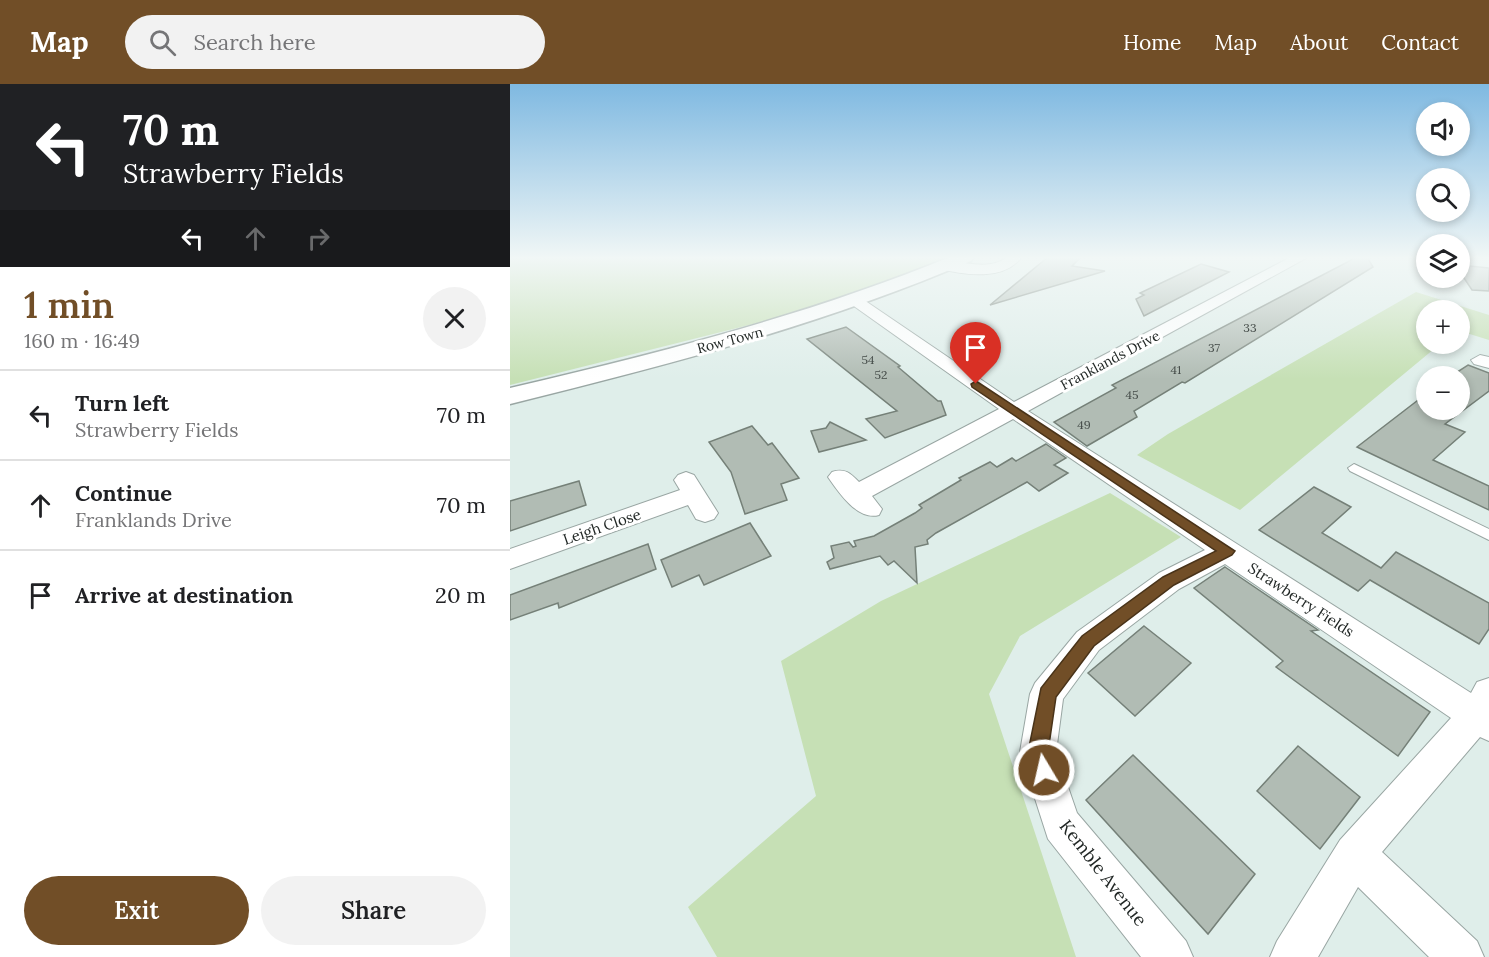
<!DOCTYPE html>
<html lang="en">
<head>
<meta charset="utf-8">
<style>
	:root { --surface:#fff; --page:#f2f2f2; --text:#202124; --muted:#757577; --line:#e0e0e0; --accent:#714e27 }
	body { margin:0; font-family:Lora,serif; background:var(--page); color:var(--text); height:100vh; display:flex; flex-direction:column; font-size:22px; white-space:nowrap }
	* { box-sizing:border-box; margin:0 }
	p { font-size:20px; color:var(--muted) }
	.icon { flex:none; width:33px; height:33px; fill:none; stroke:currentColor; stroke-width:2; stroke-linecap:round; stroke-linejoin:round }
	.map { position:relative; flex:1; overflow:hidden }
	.sheet { display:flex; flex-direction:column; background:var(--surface); width:510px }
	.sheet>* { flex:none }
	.guide { background:#202124; color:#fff; overflow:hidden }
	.tools { position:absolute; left:906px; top:18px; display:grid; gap:12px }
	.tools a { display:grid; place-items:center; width:54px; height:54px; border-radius:50%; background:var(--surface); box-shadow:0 3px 9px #0003; font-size:30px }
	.pin { position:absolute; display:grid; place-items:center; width:51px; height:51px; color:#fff; margin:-62px -26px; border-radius:50% 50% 50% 0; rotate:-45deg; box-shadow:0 0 6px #0007 }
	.pin .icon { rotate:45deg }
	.me { position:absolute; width:66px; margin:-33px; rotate:351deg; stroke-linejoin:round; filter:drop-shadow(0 0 4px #0008) }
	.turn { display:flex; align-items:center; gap:21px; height:126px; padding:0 24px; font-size:27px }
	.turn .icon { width:78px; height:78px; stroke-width:2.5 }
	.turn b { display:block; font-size:42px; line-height:51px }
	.lanes { display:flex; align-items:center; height:57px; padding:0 24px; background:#0003; justify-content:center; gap:30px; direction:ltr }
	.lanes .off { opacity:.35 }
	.round { display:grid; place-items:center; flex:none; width:63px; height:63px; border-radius:32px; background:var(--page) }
	.overview { display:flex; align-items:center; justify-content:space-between; height:102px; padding:0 24px }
	h1 { font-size:36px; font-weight:600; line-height:45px; color:var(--accent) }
	.cta { display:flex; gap:12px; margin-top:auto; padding:12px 24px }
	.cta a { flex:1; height:69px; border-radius:36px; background:var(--accent); color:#fff; font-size:24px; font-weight:600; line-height:69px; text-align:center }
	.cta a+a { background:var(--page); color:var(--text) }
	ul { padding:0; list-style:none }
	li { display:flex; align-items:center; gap:18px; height:90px; padding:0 24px; border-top:2px solid var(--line) }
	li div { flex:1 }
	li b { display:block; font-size:22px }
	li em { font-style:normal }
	header { display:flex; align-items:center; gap:36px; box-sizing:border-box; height:84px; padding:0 30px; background:var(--accent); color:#fff }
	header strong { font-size:28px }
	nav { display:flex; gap:33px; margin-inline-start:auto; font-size:21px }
	.search { width:420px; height:54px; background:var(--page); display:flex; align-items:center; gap:15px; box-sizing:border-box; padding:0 21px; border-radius:33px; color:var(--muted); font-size:22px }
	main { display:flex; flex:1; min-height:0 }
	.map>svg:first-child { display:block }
	.green { fill:#c6e0b5 }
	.building { fill:#b1bcb4; stroke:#758078; stroke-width:1.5 }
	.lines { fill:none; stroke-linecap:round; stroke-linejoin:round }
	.lane-casing { stroke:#99a6a3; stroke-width:2 }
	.street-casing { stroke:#99a6a3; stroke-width:2 }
	.secondary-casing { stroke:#99a6a3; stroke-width:3 }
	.lane { fill:#fff; fill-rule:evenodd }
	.street { fill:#fff; fill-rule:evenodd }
	.secondary { fill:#fff; fill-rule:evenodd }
	.route { fill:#714e27; stroke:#493319; stroke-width:1.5 }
	.labels { text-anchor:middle; stroke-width:6; stroke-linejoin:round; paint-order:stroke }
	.number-label { font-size:12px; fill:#454c49 }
	.far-street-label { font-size:14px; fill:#212725; stroke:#fff }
	.street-label { font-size:15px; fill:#212725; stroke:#fff }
	.near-street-label { font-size:18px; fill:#212725; stroke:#fff }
</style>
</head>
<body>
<header>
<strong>Map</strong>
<div class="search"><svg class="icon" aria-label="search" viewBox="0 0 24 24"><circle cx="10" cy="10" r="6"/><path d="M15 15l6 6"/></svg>Search here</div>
<nav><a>Home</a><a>Map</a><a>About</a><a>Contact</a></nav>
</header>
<main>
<section class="sheet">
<div class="guide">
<div class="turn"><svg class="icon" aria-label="left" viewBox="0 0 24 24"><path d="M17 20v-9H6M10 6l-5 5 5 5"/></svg><div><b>70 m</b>Strawberry Fields</div></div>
<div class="lanes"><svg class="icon" aria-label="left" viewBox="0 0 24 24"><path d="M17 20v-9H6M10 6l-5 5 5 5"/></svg><svg class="icon off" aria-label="ahead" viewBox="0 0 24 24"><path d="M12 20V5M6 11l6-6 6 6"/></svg><svg class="icon off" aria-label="right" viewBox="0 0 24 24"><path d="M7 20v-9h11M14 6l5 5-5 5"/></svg></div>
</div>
<div class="overview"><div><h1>1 min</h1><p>160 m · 16:49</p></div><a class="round"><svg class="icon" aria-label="close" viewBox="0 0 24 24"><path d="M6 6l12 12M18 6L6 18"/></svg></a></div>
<ul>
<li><svg class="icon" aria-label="left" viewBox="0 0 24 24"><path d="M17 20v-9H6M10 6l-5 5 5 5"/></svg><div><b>Turn left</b><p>Strawberry Fields</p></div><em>70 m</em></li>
<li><svg class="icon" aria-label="ahead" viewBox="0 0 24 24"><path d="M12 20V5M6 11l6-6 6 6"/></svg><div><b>Continue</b><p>Franklands Drive</p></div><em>70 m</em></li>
<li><svg class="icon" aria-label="arrive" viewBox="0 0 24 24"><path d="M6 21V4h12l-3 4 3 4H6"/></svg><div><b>Arrive at destination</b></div><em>20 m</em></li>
</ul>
<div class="cta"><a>Exit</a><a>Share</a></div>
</section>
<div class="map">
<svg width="979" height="873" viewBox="0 0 979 873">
	<rect width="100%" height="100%" fill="#dfeeea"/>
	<g class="green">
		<path d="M0 173H443L331 218 0 301Z"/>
		<path d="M906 208 979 231V256L950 247V226H916V260H930L730 426 627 371 658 350Z"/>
		<path d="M600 409 671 453 510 552 479 610 566 873H207L178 823 306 712 271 577 371 517Z"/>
	</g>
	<g class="building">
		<path d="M538 173H571L562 182 595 187 480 221Z"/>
		<path d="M847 173H857L863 183 675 299 672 298 624 327 627 333 577 362 544 338 606 304 602 301Z"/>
		<path d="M691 180 719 188 634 232 626 215 634 211 630 209Z"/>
		<path d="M950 181 979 184V207L962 206 950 188Z"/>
		<path d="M336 243 390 282 388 283 428 317H431L436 331 375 354 356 335 387 327 297 255Z"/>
		<path d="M958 281 979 289V307L935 340 955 348 923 376 979 402V426L847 363 916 310V326H950V292H941Z"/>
		<path d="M320 338 356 356 309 368 301 347 316 344Z"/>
		<path d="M242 342 258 361 262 359 289 394 271 400 277 416 235 430 221 388 199 358Z"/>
		<path d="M536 360 556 374 544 381 558 389 529 407 517 398 426 449 417 456 418 460 405 463 407 499 384 477 378 481 370 472 320 485 317 478 324 474 321 462 339 458 343 463 346 462 344 457 364 452 405 429 412 424 409 421 451 396 449 394 480 378 487 383 502 374 506 377Z"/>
		<path d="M69 397 76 421 0 447V417Z"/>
		<path d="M804 403 841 423 812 449 871 484 886 468 979 519V545L969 560 860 496 848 507 749 446Z"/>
		<path d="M240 439 261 472 194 501 189 491 162 503 151 476Z"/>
		<path d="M138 460 146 485 49 524 48 519 0 536V511Z"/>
		<path d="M715 483 808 546 801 547 920 628 888 672 766 583 773 577 684 504Z"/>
		<path d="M634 542 681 579 625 632 578 589Z"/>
		<path d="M788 662 850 713 810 765 747 707Z"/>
		<path d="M623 671 745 790 698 850 576 716Z"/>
	</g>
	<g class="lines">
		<defs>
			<path id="lane" d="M844 380 979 445V456L840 387 838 384Z"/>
			<g id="street">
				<path d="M497 173H512C493 197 456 191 430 185L428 182C440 170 476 191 497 173Z"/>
				<path d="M781 173H798L518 327 961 609 967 598 979 594V657L970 653 872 768 967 857 974 873H919L848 803 808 873H760L767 857 830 756 941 634 715 480 669 505 589 566 553 615 546 668 567 729 676 857 683 873H631L538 755 510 668 520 610 525 599 567 548 649 489 695 466 503 335 362 412 372 425 369 431C348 437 329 409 318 393L322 388C335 384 340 389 349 398L489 325 341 220 338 217 341 214H351L504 318Z"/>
				<path d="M970 271 979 273V284L964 280 961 276Z"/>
				<path d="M176 388 184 391 208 429 204 435 195 438 186 435 178 421 0 485V465L170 406 164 396 168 391Z"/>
			</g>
			<path id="secondary" d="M440 173H464L461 177C312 241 157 281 0 320V304C150 269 298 231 440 173Z"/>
		</defs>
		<use href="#lane" class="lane-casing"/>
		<use href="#street" class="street-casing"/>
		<use href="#secondary" class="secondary-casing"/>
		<use href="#lane" class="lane"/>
		<use href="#street" class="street"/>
		<use href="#secondary" class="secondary"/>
	</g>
	<linearGradient id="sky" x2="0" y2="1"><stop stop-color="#7fb9e1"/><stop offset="0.59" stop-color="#f1f7f6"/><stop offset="1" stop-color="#f1f7f6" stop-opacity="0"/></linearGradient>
	<rect width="979" height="295" fill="url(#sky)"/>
	<path class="route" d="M466 297 725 467 722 471 664 501 584 562 546 613 538 668 544 686 541 693 534 696 527 693 518 668 531 604 572 552 653 493 706 467 462 303 461 300Z"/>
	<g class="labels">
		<g class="number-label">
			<text x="740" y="248">33</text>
			<text x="704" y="268">37</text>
			<text x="358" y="280">54</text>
			<text x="666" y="290">41</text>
			<text x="371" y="295">52</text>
			<text x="622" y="315">45</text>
			<text x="574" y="345">49</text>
		</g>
		<g class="far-street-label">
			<text transform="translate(220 256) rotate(-15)" y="5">Row Town</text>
			<text transform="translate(600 276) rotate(-28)" y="5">Franklands Drive</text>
		</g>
		<g class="street-label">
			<text transform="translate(92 443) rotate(-19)" y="5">Leigh Close</text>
			<text transform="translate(791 516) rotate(33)" y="5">Strawberry Fields</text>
		</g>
		<g class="near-street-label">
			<text transform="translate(593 789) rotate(52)" y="6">Kemble Avenue</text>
		</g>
	</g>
</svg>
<div class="tools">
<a><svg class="icon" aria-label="sound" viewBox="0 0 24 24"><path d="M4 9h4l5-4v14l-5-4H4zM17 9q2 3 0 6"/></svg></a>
<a><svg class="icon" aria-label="search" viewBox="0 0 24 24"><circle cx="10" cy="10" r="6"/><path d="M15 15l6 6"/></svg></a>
<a><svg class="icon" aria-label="layers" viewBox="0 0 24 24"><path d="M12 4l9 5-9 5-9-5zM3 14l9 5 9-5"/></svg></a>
<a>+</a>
<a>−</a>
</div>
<div class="pin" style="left:466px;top:300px;background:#d93025"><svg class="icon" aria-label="arrive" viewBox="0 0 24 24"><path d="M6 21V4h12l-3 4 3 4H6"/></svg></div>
<svg class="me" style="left:534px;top:686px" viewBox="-20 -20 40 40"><circle r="17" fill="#714e27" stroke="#fff" stroke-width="3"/><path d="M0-11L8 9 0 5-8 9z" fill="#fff"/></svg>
</div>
</main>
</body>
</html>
